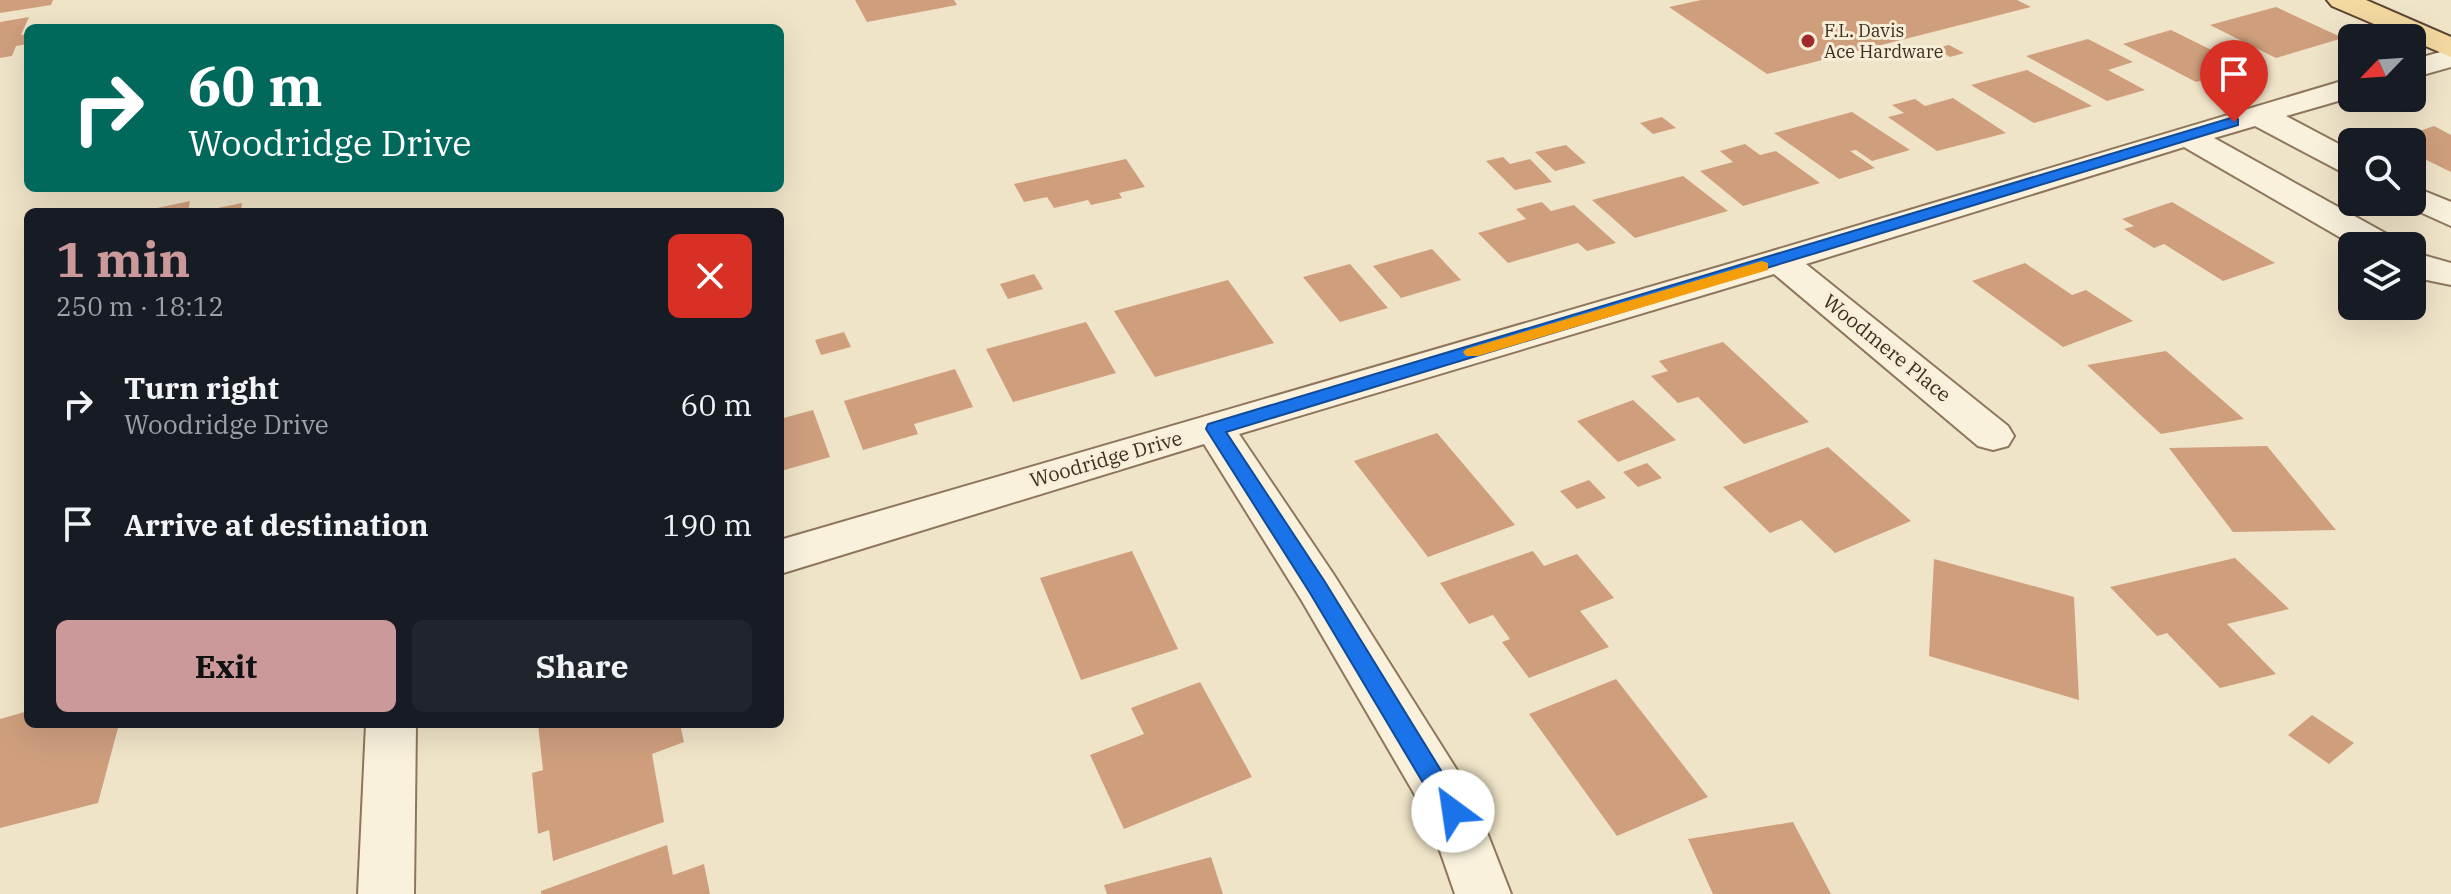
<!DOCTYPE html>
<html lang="en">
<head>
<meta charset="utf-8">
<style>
	:root { --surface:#171b24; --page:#20242c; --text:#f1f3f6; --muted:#9ea1a6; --accent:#cc999b }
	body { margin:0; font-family:"IBM Plex Serif",serif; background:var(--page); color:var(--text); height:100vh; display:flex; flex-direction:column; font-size:30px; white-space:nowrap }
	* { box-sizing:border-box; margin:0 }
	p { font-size:26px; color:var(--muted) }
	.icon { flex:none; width:44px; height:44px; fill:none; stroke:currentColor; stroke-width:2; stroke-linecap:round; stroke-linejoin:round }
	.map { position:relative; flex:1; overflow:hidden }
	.panel { position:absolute; left:24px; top:208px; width:760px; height:520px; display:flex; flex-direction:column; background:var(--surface); border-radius:12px; box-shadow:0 8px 32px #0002 }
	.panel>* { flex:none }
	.banner { position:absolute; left:24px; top:24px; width:760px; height:168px; border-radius:12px; box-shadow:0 8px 32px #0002; background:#00695c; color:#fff; overflow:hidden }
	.needle { width:52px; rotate:245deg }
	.fabs { position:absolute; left:2338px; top:24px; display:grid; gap:16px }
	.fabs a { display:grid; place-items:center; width:88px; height:88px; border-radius:12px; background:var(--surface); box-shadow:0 8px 32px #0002; font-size:40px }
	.pin { position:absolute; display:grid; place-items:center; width:68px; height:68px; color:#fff; margin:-82px -34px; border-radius:50% 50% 50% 0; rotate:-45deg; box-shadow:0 0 8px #0007 }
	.pin .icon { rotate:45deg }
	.me { position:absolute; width:88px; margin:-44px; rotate:329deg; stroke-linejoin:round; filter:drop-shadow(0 0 6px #0008) }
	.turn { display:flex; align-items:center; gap:28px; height:168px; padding:0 32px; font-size:36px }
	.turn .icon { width:104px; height:104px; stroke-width:2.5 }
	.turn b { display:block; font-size:56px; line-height:68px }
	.round { display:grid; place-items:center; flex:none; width:84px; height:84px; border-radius:12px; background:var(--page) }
	.headline { display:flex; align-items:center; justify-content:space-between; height:136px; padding:0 32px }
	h1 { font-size:48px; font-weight:800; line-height:60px; color:var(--accent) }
	.primary-button { display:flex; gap:16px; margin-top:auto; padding:16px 32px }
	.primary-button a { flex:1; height:92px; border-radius:12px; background:var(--accent); color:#111; font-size:32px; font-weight:800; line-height:92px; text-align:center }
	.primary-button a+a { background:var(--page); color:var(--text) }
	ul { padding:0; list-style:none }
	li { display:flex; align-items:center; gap:24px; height:120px; padding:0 32px }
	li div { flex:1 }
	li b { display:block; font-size:30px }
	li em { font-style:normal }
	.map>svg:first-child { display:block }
	.building { fill:#cf9f7d }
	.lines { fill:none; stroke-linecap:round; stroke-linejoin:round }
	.street-casing { stroke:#8d765c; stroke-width:4 }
	.primary-casing { stroke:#5b4430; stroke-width:4 }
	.street { fill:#faf1dc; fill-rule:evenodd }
	.primary { fill:#f3d9a0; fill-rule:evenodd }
	.route { fill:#1a73e8; stroke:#114b97; stroke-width:2 }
	.slow { fill:#f59e0b }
	.poi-dot { fill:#9e2a2b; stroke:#f7eed8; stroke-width:3 }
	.labels { text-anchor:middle; stroke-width:6; stroke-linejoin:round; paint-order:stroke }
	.far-poi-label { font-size:18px; fill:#3d2e20; stroke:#f7eed8; text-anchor:start }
	.street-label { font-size:20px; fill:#3d2e20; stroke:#f7eed8 }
</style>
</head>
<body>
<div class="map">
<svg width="2451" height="894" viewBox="0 0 2451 894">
	<rect width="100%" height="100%" fill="#f0e4c8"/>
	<g class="building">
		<path d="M0 0H53L51 5 0 13Z"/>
		<path d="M855 0H954L957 5 867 22Z"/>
		<path d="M1701 0H2017L2031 7 1767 74 1669 7Z"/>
		<path d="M2276 7 2343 38 2276 58 2210 25Z"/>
		<path d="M29 17 21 35 28 34V44L16 46 12 56 0 58V22Z"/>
		<path d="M2171 30 2246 67 2196 82 2123 44Z"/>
		<path d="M2088 39 2133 62 2108 70 2145 90 2107 101 2026 56Z"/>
		<path d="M1949 45 1964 53 1950 57 1935 48Z"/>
		<path d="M2027 70 2092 106 2034 123 1971 85Z"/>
		<path d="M1953 98 2006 133 1937 151 1888 117 1904 113 1892 105 1915 99 1925 106Z"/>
		<path d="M1852 112 1910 150 1872 161 1856 150 1850 151 1875 168 1839 179 1774 133Z"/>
		<path d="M1662 117 1676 128 1653 134 1640 123Z"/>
		<path d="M2434 126 2451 135V172L2412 153V142L2393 140Z"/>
		<path d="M1745 144 1760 155 1776 151 1820 183 1743 206 1700 171 1733 162 1720 151Z"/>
		<path d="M1566 145 1586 163 1555 171 1535 152Z"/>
		<path d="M1503 157 1510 164 1530 159 1552 182 1515 190 1486 161Z"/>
		<path d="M1126 159 1145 187 1119 193 1122 198 1091 205 1088 200 1054 208 1047 197 1024 202 1014 184Z"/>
		<path d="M1683 176 1728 211 1635 238 1592 200Z"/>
		<path d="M190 201 188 212H143V211Z"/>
		<path d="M1542 202 1551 211 1574 205 1616 243 1587 251 1578 243 1508 263 1478 233 1526 219 1516 209Z"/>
		<path d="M2172 202 2275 263 2223 281 2164 244 2154 248 2124 229 2134 226 2122 219Z"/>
		<path d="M242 203 241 212H203V211Z"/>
		<path d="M1432 249 1461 280 1401 298 1373 266Z"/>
		<path d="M2025 263 2072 295 2086 290 2133 321 2063 347 1972 281Z"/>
		<path d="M1350 264 1388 308 1340 322 1303 277Z"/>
		<path d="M1034 274 1043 289 1008 299 1000 284Z"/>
		<path d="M1228 280 1274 343 1155 377 1114 311Z"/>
		<path d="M1086 322 1116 373 1013 402 986 349Z"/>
		<path d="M844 332 851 347 821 355 815 340Z"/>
		<path d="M1723 342 1809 422 1744 444 1698 397 1678 403 1651 376 1668 371 1659 361Z"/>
		<path d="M2166 351 2244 419 2161 434 2087 365Z"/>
		<path d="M955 369 973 407 914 424 918 434 863 450 844 401Z"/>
		<path d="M1633 400 1676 440 1618 462 1577 421Z"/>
		<path d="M813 410 830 457 781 471 780 419Z"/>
		<path d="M1437 433 1515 525 1428 557 1354 461Z"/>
		<path d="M2267 446 2336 530 2233 532 2169 448Z"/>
		<path d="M1828 447 1911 521 1835 553 1801 520 1770 533 1723 487Z"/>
		<path d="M1647 463 1662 478 1638 487 1623 472Z"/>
		<path d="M1589 480 1606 498 1577 509 1560 491Z"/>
		<path d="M1132 551 1178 649 1081 680 1040 578Z"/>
		<path d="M1533 551 1544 566 1577 554 1614 598 1580 611 1609 647 1529 678 1502 642 1510 639 1493 615 1469 624 1440 583Z"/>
		<path d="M2235 558 2289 609 2227 624 2276 674 2220 688 2167 633 2157 636 2110 587Z"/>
		<path d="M1934 559 2074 597 2079 700 1929 656Z"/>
		<path d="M1616 679 1708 797 1617 836 1529 714Z"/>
		<path d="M1200 682 1252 777 1124 829 1090 755 1144 734 1131 708Z"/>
		<path d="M28 711V724H119L98 803 0 828V719Z"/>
		<path d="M2312 715 2354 743 2329 764 2288 735Z"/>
		<path d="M538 724H680L684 742 652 754 664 822 553 861 549 830 538 834 532 773 543 770Z"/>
		<path d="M1793 822 1831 894H1713L1688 839Z"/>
		<path d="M667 845 673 875 704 864 710 894H541V891Z"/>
		<path d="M1211 857 1223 894H1107L1104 885Z"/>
	</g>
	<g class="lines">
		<defs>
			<g id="street">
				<path d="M2451 49V67L2412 78V60Z"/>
				<path d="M2352 78V97L2286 116 2352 151V174L2340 171 2255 126 2214 138 2394 238 2399 246H2355L2184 147 1806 264 2008 426 2014 436 2008 446 1993 450 1978 446 1774 274 1239 434 1334 575 1472 794 1511 894H1455L1429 819 1302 601 1204 444 780 574V540L1732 263Z"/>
				<path d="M2412 186 2451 202V226L2400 203 2412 202Z"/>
				<path d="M2412 252 2451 263V285L2412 277Z"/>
				<path d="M366 724H416L414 894H358Z"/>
			</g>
			<path id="primary" d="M2327 0H2366L2451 37V57L2332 6Z"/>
		</defs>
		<use href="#street" class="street-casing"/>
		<use href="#primary" class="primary-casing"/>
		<use href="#street" class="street"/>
		<use href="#primary" class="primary"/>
	</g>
	<path class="route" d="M2234 117 2238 119V125L1226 432 1325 582 1461 803 1464 811 1461 818 1453 821 1444 818 1310 593 1206 429 1208 424Z"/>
	<path class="slow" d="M1762 261 1768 263V270L1478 356H1466L1463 352 1466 349Z"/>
	<circle class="poi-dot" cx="1808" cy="41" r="8"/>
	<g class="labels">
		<g class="far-poi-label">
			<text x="1824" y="37">F.L. Davis<tspan x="1824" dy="21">Ace Hardware</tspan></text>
		</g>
		<g class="street-label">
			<text transform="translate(1887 348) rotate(39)" y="7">Woodmere Place</text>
			<text transform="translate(1106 459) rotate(-16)" y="7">Woodridge Drive</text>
		</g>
	</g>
</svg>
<div class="fabs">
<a><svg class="needle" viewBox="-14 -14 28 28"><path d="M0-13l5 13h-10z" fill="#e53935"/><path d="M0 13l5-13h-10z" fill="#9ea1a6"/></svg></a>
<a><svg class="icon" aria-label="search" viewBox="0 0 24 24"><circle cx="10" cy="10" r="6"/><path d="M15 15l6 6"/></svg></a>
<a><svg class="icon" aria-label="layers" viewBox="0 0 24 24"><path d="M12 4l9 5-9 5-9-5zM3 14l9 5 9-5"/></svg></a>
</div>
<div class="pin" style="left:2234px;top:122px;background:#d93025"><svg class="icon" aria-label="arrive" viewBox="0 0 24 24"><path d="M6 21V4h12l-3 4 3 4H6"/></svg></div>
<svg class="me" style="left:1453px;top:811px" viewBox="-20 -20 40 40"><circle r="19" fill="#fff"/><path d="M0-13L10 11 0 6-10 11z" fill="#1a73e8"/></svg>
<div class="banner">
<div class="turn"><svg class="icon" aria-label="right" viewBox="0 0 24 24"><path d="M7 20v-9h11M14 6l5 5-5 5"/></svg><div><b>60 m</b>Woodridge Drive</div></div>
</div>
<section class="panel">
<div class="headline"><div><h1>1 min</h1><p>250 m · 18:12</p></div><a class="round" style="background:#d93025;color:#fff"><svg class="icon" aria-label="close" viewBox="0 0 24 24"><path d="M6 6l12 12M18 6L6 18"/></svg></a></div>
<ul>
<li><svg class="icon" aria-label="right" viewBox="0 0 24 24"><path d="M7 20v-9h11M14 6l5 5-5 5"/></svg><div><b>Turn right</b><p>Woodridge Drive</p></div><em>60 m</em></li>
<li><svg class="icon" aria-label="arrive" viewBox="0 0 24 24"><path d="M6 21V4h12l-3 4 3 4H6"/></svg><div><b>Arrive at destination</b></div><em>190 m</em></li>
</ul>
<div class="primary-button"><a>Exit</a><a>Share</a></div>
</section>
</div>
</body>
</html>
